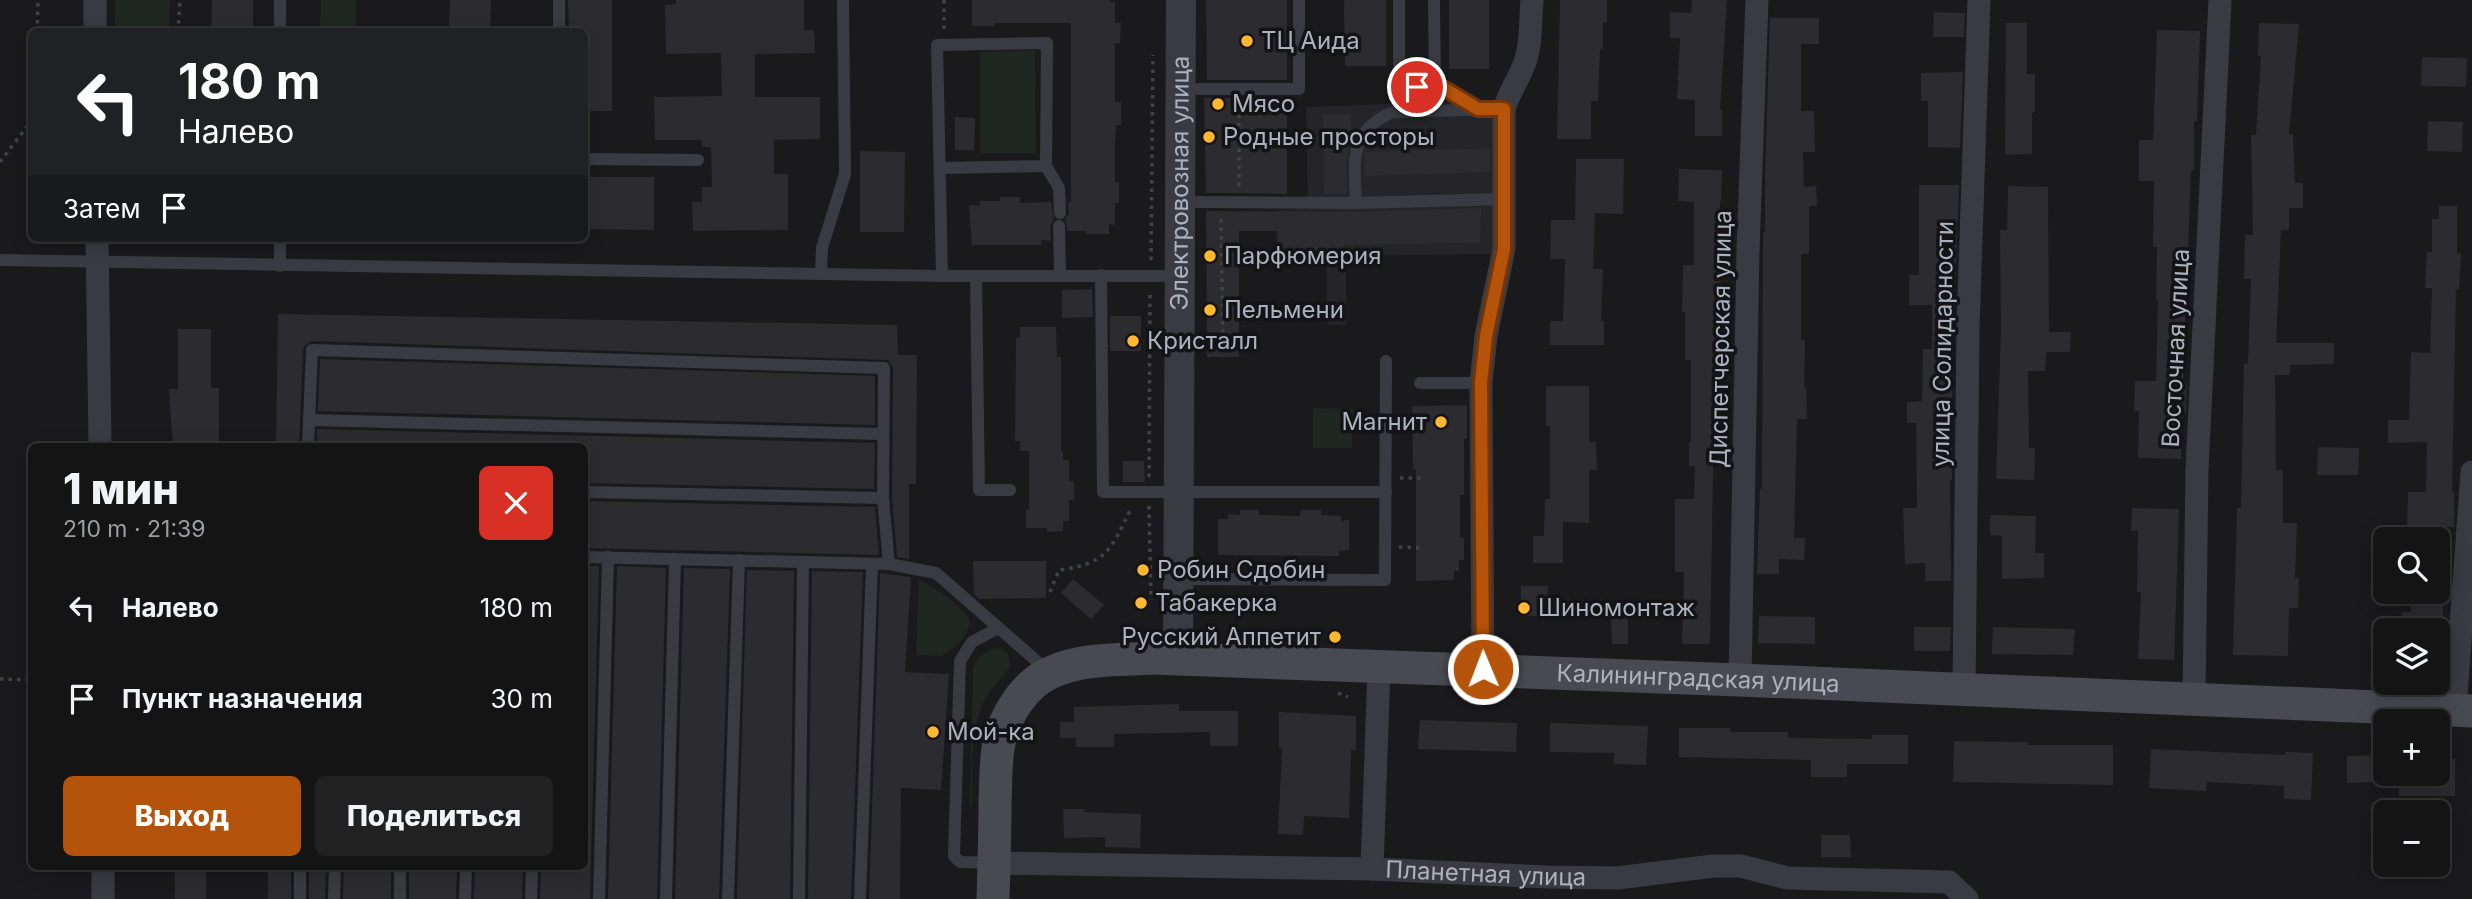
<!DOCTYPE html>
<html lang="ru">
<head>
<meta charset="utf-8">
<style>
	:root { --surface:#141415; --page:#212122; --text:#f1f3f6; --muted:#9d9ea0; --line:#333334; --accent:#b45309 }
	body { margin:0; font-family:Inter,sans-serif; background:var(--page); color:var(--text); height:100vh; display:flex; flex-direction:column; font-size:26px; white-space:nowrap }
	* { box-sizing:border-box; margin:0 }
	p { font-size:23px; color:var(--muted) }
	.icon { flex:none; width:38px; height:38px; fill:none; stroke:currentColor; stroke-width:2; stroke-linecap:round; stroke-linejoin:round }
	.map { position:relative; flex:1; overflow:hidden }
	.panel { position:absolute; left:28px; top:443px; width:560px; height:427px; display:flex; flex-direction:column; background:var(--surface); border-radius:10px; box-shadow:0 4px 18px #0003,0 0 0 2px var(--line) }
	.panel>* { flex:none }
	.banner { position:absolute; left:28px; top:28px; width:560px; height:214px; border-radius:10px; box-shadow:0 4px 18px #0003,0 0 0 2px var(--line); background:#202124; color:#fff; overflow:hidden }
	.buttons { position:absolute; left:2373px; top:527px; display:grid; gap:14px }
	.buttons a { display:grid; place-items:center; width:77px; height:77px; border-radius:10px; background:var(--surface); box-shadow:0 4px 18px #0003,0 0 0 2px var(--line); font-size:35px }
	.pin { position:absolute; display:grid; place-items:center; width:60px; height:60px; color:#fff; margin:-30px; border:4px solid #fff; border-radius:50%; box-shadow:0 2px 7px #0007 }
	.me { position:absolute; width:77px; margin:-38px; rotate:359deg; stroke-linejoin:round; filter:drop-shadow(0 0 5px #0008) }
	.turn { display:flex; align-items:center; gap:24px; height:147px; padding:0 35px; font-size:32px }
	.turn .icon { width:91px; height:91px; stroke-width:2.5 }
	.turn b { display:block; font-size:49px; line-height:60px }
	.then { display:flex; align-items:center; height:66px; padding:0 35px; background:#0003; gap:14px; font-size:26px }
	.round { display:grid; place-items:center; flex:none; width:74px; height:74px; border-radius:10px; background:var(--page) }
	.headline { display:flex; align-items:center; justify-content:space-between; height:119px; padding:0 35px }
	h1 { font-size:42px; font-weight:800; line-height:52px }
	.button { display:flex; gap:14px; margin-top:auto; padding:14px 35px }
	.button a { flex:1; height:80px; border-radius:10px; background:var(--accent); color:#fff; font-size:28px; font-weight:800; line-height:80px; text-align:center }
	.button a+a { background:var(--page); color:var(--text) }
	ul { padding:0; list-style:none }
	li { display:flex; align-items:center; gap:21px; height:91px; padding:0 35px }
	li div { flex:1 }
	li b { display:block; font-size:26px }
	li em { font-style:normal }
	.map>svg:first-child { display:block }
	.built { fill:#252529 }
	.green { fill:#1f2820 }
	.building { fill:#2c2c30 }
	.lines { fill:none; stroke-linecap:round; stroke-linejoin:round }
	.path { stroke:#404349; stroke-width:3.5; stroke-dasharray:3.5 5; stroke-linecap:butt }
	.service { stroke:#3a3b42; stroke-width:12 }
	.minor { stroke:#3a3b42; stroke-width:23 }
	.tertiary { stroke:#3a3b42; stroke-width:30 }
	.secondary { stroke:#484a52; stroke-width:33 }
	.route-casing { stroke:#753606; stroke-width:18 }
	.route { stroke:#b45309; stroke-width:12 }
	.poi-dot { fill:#ffb82f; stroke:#141417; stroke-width:2.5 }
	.labels { text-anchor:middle; stroke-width:7; stroke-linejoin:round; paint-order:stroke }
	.poi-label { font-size:24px; fill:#abb1bd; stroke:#141417; text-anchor:start }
	.street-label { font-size:24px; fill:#abb1bd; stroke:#141417 }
</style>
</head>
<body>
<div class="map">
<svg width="2472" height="899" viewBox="0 0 2472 899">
	<rect width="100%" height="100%" fill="#1a1a1c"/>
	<path class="built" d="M1494 100V254L1346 256V325H1327V258H1277L1276 210 1308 209 1306 107Z"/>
	<g class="green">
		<path d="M115 0H170L169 31H115Z"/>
		<path d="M321 0H356V31H320Z"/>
		<path d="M1035 51 1036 153H980V52Z"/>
		<path d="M1313 408 1353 409 1352 448H1313Z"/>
		<path d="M919 580C938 589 956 602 969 618 972 635 954 649 941 656L916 655Z"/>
		<path d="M999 648 1008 654 1010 667C1004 676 995 683 989 693 968 724 973 771 972 806L970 807 973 667C979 657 987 649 999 648Z"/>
	</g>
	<g class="building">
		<path d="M212 0H253V32H211Z"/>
		<path d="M450 0H491L490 32H449Z"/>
		<path d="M568 0H612V111H584V32H569Z"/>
		<path d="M676 0H804V30H814L815 53 755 54V97H820V139L774 140V174H788V230L693 231 692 202H702V187H712L711 147H702V140H655L654 97 722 96 721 53 666 54 665 5 676 4Z"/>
		<path d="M972 0H1110V2H1115V23H1121L1120 44 1115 43V102H1121V125H1116L1115 144V182H1119V203H1115V225L1109 224V234H1086V231H1068L1065 220 1069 213 1068 202H1071V23H995V26H972Z"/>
		<path d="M1206 0H1287V80H1207Z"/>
		<path d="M1344 0H1386V66H1345Z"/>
		<rect x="1449" y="0" width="40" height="69"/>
		<path d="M1560 0H1607V22H1603V50L1600 49 1598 101H1591V139H1557Z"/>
		<path d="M1692 0H1727L1720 110H1722V136H1695V100L1677 99 1680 38H1670V12L1691 13Z"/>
		<path d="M1934 12 1965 13 1964 37H1933Z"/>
		<path d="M1770 18H1819V44H1801V111H1814L1815 152H1803L1804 187 1816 186 1817 206H1809V254H1801V339L1805 340 1804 387H1806L1807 419H1797L1794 538H1805L1804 560 1779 559V574H1757L1760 489H1762L1763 232H1765V175Z"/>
		<path d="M2006 23H2027V74H2035V112L2032 113V154L2005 155Z"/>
		<path d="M2259 23 2299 24 2289 134H2293L2295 183H2303V208H2289V230H2281L2276 343H2334V364L2290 365V375H2275L2276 470H2283V523H2297L2295 578H2299L2298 608H2289L2288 656 2233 655 2237 508H2241L2244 364 2248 363 2251 279H2244L2245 235H2253L2251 135H2256L2261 56H2258Z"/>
		<path d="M2157 30 2200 31 2197 121H2194V170H2191L2183 382H2187L2186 412H2182L2181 459 2138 458 2139 411H2134L2135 381H2156L2158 300H2156L2157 247H2153L2154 181H2139V140H2153Z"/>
		<path d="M2422 57 2467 58 2466 87 2421 86Z"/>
		<path d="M1963 72 1960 148 1928 147V101H1921V73Z"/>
		<path d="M1204 98H1287V194L1206 193Z"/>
		<path d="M1323 114H1351L1352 138 1346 161 1347 194H1324Z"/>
		<path d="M955 117 975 118 974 150H955Z"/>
		<path d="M2428 121 2463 122 2462 152 2427 151Z"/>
		<path d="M1490 148V172L1364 176 1365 152Z"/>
		<path d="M860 151 905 152 904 232H860Z"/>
		<path d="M1576 159H1624L1623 214 1595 213 1593 269H1603L1601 321H1604V345H1550V321H1563L1565 259H1550L1551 220H1575Z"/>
		<path d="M1679 169 1722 170 1721 202H1720L1721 266 1718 418H1714L1710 644H1682L1684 572H1675V499H1694L1695 466H1689V442H1691V360H1685V312H1682L1683 265H1694V202L1678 201Z"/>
		<path d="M584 177H654V230L584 229Z"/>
		<path d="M1919 185H1959L1952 372V480H1950L1951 581H1925V563L1905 564 1903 508H1917L1916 423H1907V402L1922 401 1923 349H1932V305H1909V275H1919Z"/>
		<path d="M2008 186 2048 187 2049 332H2071L2070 352H2046L2045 371H2028L2029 448H2035L2034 480 1996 479 2001 331 2000 230H2007Z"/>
		<path d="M1000 197H1020V203L1051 202 1054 219 1050 226 1051 241 1041 240V245H972L969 205 980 206V201H1000Z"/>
		<path d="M2439 206H2457V253H2461L2459 289H2456L2452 492H2454V527H2407L2408 492H2426L2427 442 2388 443V420H2409L2411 352 2430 353 2432 288H2425L2427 252H2432V219H2439Z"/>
		<path d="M1481 208 1480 243 1344 245V256H1278V231H1239V357H1207L1206 211 1356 212Z"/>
		<path d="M1092 289 1093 317 1062 318V290Z"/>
		<path d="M278 314 897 325 898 355H917L916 484H909V559L897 557 892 498 893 368 888 360 312 341 305 345 303 350 299 446H276Z"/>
		<rect x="1110" y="316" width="31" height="35"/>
		<path d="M1020 327H1056L1057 357H1061V451H1063V460H1069V481H1074V500H1069V521H1063V531L1047 532V528H1026V509H1029V451H1020V441H1015L1016 338H1020Z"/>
		<path d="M178 329H211V388H219V446H173L169 389H178Z"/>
		<path d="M320 359 875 376V425L318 411Z"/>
		<path d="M1546 386H1589V442H1596L1597 470H1589V523L1563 522V563H1533V536H1544L1545 499H1550V426H1546Z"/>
		<path d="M1467 405V439H1464V495H1460V538H1464V560H1459V571H1454V580L1416 581V469H1413L1412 406Z"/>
		<path d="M317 429 875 443 874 489 584 483V446H317Z"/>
		<path d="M2318 447 2359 448 2358 475H2317Z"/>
		<path d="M1123 461H1144L1145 482H1123Z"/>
		<path d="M584 501 875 507 879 555 584 548Z"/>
		<path d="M2132 508 2179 509 2174 660 2138 659 2141 592H2137L2138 531H2131Z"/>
		<path d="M1240 510H1259V515L1300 516 1301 510H1321V515L1341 516V521L1349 520V550L1339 551V556L1218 555V519H1228V514L1240 515Z"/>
		<path d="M1990 515 2036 516 2035 553H2044V578L2002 579V536L1990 535Z"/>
		<path d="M973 561H1046V598L979 599 974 594Z"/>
		<path d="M584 566H599L590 899H540L541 866H584Z"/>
		<path d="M617 566 666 568 657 899H608Z"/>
		<path d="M684 568 730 569 719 899H675Z"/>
		<path d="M747 570 794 571 790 899H737Z"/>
		<path d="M812 571 863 572 851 899H808Z"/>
		<path d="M880 573 911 577 905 672 949 674 941 790 901 788 900 899H869Z"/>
		<path d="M1073 579 1104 605 1091 619 1061 593Z"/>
		<path d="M1521 586H1548V599L1589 600V616H1521Z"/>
		<path d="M2412 592H2443V630H2402V612H2411Z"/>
		<path d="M1759 616 1815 617V644L1758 643Z"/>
		<path d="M1611 618H1628V644H1612Z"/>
		<path d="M1914 627H1951L1950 651H1914Z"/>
		<path d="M1993 627 2075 629 2073 655 1992 654Z"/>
		<path d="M1179 704V711H1238V746H1210V732L1114 734V747H1076V738H1060V722H1074V707Z"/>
		<path d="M1279 712 1356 716V750H1351L1349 818 1304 816 1303 835 1278 834 1282 748H1279Z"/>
		<path d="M1420 720 1517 723 1516 752 1418 749Z"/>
		<path d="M1550 723 1648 726 1646 765 1614 764V753L1550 752Z"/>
		<path d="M1679 728H1730V732H1788V738L1872 739V735H1908V764H1847V777H1811V760L1679 757Z"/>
		<path d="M1954 741 2028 742V745H2113V785L1953 782Z"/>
		<path d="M2151 749 2285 755V752L2313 753 2311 800 2284 799V786L2207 782 2206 791 2149 788Z"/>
		<path d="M2385 755V782L2347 783V756Z"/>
		<path d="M2438 759H2455V796H2399V774H2438Z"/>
		<path d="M1063 809H1084V812L1141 814 1140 848 1105 847V837L1064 838Z"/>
		<path d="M1821 835H1850L1851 857H1821Z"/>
		<rect x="175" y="866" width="31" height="33"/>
		<rect x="268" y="866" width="23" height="33"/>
		<path d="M309 866H326L325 899H309Z"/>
		<path d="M344 866H391V899H343Z"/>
		<path d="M409 866H457L456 899H409Z"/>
		<path d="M475 866H523L522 899H474Z"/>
	</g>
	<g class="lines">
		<g class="path">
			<path d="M944 0V29"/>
			<path d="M37 32 38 0"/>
			<path d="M178 32 180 0"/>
			<path d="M0 162 32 120"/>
			<path d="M1239 186V106"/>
			<path d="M1221 219 1223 343"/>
			<path d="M1151 260 1153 55"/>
			<path d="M1204 343H1245"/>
			<path d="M1149 477 1150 293"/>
			<path d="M1400 478H1423"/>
			<path d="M1149 506 1151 600"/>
			<path d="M1399 547 1422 548"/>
			<path d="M1050 592 1059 570C1110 563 1110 549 1132 507"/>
			<path d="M0 679 32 680"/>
			<path d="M1338 693 1348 697"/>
		</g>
		<g class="service">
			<path d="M1399 0V87C1439 86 1445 87 1478 109"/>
			<path d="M1434 0 1435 86"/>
			<path d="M280 32V0"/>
			<path d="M559 32V0"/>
			<path d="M1199 89H1299V0"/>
			<path d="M584 159 698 160"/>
			<path d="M1046 166 1059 188 1060 213"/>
			<path d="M940 168 1046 166 1047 43 937 45 942 276"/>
			<path d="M1198 202 1356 203 1505 199"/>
			<path d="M1356 203C1355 161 1347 132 1393 112L1504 109"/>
			<path d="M1059 226 1060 275"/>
			<path d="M280 238V266"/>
			<path d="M0 260 942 276H1180"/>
			<path d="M821 274 822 248 845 174 843 0"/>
			<path d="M1101 275 1103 492H1386"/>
			<path d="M976 276 979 490H1010"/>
			<path d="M1420 383H1481"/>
			<path d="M309 420 882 434"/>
			<path d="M308 446 312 350 884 368 883 498 889 564"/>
			<path d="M584 492 883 498"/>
			<path d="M584 557 889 564 936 573 1049 672"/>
			<path d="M1178 579 1385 580 1386 361"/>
			<path d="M994 863 960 862 954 856 960 661 972 642 998 628"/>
			<path d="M300 899V866"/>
			<path d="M334 899 335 866"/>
			<path d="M400 899V866"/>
			<path d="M465 899 466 866"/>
			<path d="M531 899 532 866"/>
			<path d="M599 899 608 557"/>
			<path d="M666 899 675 559"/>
			<path d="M728 899 739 560"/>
			<path d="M799 899 803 562"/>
			<path d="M860 899 872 564"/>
		</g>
		<g class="minor">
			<path d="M95 0V32"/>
			<path d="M97 238 100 446"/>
			<path d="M1483 669 1481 383 1486 336 1504 249V109C1509 93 1517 82 1523 67 1532 47 1530 22 1532 0"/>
			<path d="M1740 680 1748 251 1757 0"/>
			<path d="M1964 690 1968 328 1979 0"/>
			<path d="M2194 699 2197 469 2220 0"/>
			<path d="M2455 710 2472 472"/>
			<path id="s1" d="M994 863 1372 869 1548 877 1617 878 1713 866H1741L1787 878 1949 882 1967 899"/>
			<path d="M103 866V899"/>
			<path d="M1372 869 1379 667"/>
		</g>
		<path class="tertiary" id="s2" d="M1178 659 1181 0"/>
		<path class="secondary" id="s3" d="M993 899C994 867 995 834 995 802 996 783 995 762 999 743 1005 715 1025 683 1052 672 1083 658 1119 660 1152 658L1740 680 2472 711"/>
	</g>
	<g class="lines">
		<defs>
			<path id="route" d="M1417 87 1445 89 1478 109H1504V249L1486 336 1481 383 1483 669"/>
		</defs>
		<use href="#route" class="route-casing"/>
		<use href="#route" class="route"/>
	</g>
	<g class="poi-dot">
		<circle cx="1247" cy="41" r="7"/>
		<circle cx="1218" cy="104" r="7"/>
		<circle cx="1209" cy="137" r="7"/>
		<circle cx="1210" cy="256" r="7"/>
		<circle cx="1210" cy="310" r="7"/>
		<circle cx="1133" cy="341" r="7"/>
		<circle cx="1441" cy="422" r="7"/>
		<circle cx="1143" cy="570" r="7"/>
		<circle cx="1141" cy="603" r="7"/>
		<circle cx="1524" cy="608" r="7"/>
		<circle cx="1335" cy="637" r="7"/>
		<circle cx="933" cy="732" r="7"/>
	</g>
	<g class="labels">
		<g class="poi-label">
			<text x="1261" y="49">ТЦ Аида</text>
			<text x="1232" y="112">Мясо</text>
			<text x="1223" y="145">Родные просторы</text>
			<text x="1224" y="264">Парфюмерия</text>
			<text x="1224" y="318">Пельмени</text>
			<text x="1147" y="349">Кристалл</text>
			<text x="1427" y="430" text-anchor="end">Магнит</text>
			<text x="1157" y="578">Робин Сдобин</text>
			<text x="1155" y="611">Табакерка</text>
			<text x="1538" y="616">Шиномонтаж</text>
			<text x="1321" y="645" text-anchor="end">Русский Аппетит</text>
			<text x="947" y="740">Мой-ка</text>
		</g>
		<g class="street-label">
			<text dy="8" stroke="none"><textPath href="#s2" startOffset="476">Электровозная улица</textPath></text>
			<text transform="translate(1721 339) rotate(-89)" y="8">Диспетчерская улица</text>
			<text transform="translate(1943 344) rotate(-89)" y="8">улица Солидарности</text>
			<text transform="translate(2176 348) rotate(-87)" y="8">Восточная улица</text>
			<text dy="8" stroke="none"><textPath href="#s3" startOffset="896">Калининградская улица</textPath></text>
			<text dy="8" stroke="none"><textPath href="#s1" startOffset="492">Планетная улица</textPath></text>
		</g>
	</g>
</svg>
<div class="buttons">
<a><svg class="icon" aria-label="search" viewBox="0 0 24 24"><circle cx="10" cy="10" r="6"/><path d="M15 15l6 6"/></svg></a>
<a><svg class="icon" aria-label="layers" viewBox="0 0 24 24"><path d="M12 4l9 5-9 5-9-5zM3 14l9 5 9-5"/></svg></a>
<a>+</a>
<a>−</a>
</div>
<div class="pin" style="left:1417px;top:87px;background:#d93025"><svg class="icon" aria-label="arrive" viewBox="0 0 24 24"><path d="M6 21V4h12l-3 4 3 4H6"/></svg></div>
<svg class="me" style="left:1483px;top:669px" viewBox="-20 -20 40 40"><circle r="17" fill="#b45309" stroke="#fff" stroke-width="3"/><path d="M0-11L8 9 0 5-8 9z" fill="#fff"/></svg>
<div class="banner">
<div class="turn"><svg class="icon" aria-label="left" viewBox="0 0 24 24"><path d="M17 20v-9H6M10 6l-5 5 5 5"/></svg><div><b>180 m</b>Налево</div></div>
<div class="then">Затем<svg class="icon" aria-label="arrive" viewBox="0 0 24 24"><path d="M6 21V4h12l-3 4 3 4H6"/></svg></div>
</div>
<section class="panel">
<div class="headline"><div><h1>1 мин</h1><p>210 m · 21:39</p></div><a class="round" style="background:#d93025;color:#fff"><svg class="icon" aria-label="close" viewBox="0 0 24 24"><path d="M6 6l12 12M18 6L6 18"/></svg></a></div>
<ul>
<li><svg class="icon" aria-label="left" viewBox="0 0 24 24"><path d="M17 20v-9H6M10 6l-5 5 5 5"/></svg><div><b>Налево</b></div><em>180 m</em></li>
<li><svg class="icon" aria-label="arrive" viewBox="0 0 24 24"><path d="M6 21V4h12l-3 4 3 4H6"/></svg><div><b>Пункт назначения</b></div><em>30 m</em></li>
</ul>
<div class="button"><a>Выход</a><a>Поделиться</a></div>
</section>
</div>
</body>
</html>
